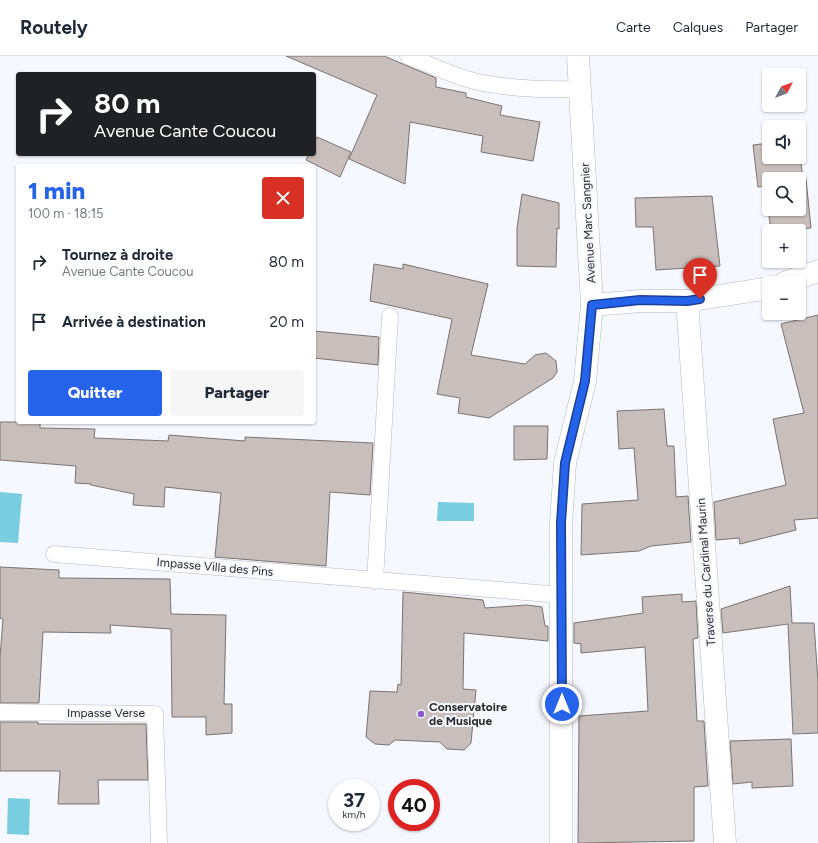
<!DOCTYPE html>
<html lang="fr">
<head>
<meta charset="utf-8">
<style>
	:root { --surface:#fff; --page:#f6f6f7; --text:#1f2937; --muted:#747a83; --line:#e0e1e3; --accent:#2563eb }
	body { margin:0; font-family:Figtree,sans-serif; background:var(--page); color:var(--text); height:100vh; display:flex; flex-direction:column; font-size:15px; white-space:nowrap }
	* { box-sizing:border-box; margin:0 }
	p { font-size:13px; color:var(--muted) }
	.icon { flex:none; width:22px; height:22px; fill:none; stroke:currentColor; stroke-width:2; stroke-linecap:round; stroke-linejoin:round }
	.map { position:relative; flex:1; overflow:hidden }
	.sheet { position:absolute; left:16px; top:108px; width:300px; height:260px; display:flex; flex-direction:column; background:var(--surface); border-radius:4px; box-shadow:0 1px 3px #0004 }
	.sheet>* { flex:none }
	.guide { position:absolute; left:16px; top:16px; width:300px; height:84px; border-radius:4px; box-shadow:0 1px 3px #0004; background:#202124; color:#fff; overflow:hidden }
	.needle { width:26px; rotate:49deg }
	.tools { position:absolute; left:762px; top:12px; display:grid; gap:8px }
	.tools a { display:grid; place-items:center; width:44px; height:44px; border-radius:4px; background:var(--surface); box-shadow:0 1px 3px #0004; font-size:20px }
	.speed { position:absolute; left:328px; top:723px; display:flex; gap:8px; font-size:20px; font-weight:700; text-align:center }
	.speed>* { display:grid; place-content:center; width:52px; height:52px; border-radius:50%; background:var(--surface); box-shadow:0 1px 3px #0004; line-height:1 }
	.speed small { font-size:10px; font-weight:400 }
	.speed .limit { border:6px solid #d22; background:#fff; color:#111 }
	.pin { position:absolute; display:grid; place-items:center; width:34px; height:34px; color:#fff; margin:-41px -17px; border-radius:50% 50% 50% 0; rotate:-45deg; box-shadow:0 0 4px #0007 }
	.pin .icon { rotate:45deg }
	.me { position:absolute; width:44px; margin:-22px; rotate:0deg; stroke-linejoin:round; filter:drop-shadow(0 0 3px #0008) }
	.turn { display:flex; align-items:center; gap:14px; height:84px; padding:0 12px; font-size:18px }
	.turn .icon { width:52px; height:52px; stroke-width:2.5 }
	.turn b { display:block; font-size:28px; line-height:34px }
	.round { display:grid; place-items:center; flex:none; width:42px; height:42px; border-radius:4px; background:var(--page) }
	.headline { display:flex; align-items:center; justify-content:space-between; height:68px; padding:0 12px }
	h1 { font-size:24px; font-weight:800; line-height:30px; color:var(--accent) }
	.action { display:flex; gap:8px; margin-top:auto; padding:8px 12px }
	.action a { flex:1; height:46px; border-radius:4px; background:var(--accent); color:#fff; font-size:16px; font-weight:800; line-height:46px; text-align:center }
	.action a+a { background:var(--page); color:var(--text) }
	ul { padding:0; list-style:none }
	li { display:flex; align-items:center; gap:12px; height:60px; padding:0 12px }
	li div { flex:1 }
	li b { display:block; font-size:15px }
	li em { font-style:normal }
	header { display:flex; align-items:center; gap:24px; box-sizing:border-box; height:56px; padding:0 20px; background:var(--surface); border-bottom:1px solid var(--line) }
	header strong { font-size:19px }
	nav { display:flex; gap:22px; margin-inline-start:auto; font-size:14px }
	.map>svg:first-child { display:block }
	.water { fill:#78cedf }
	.building { fill:#c8bebb; stroke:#7b7370; fill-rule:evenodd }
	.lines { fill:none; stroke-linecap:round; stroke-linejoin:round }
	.service-casing { stroke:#b5b8c0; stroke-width:17 }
	.minor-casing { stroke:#b5b8c0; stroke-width:23 }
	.tertiary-casing { stroke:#b5b8c0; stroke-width:23 }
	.service { stroke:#fff; stroke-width:16 }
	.minor { stroke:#fff; stroke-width:22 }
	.tertiary { stroke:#fff; stroke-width:22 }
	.route-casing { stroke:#184099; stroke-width:10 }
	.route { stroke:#2563eb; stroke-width:7 }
	.poi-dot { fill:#8b58d0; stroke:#f6f8ff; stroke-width:1.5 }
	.labels { text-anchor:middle; stroke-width:4; stroke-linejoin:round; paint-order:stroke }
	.street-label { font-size:12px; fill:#28292c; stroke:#f6f8ff }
	.poi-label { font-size:12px; font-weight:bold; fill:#28292c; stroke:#f6f8ff; text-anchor:start }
</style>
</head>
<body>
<header>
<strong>Routely</strong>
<nav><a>Carte</a><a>Calques</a><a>Partager</a></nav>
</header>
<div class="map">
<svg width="818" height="787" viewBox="0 0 818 787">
	<rect width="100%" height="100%" fill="#f6f8ff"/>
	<g class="water">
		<path d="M0 436 22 438 18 487 0 486Z"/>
		<path d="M438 446 474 447V465H437Z"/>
		<path d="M8 742 30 743 29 779 7 778Z"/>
	</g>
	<g class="building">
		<path d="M286 0H384L436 22V31L466 37V41L502 50 500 59 540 66 533 105 481 96 483 80 410 66 405 128 349 103 377 39Z"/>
		<path d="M317 81 351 96 340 121 306 104 309 98H314V87Z"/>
		<path d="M769 87V101H799V92L803 123H806L811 172 771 175 765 130 758 131 753 89ZM769 123H799V153H769Z"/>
		<path d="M522 138 559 147V173L557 172 556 211 517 210V172Z"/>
		<path d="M712 140 720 210 656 214 653 171H636L635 142Z"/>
		<path d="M374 208 403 213V208L488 228 471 299 525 308 535 299 546 297 556 305 557 316 553 322 489 362 458 357 460 342 437 338 452 263 370 245Z"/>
		<path d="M818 259V462L794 464 796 474 740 488 739 482 716 484 714 446 786 429 773 363 804 357 781 268Z"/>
		<path d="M314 275 379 281 378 309 314 302Z"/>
		<path d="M664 353 667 390H674L676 441 688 440 691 486 651 490 639 495 581 499 582 448 638 444 634 392 619 393 617 355Z"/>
		<path d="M0 366H40V372L95 373 94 382 168 385 169 379 245 385V381L373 387 370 439 330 436 326 510 215 501 221 437 165 431 164 451 133 449 134 438 91 429V428L75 427 76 410 0 404Z"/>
		<path d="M514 370H548L547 403 514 404Z"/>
		<path d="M0 511 59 514V522L170 523 171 558 226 559 224 648H232V677L206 679V661H172L171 573 110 569 111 577 43 576 39 647H0V601L3 563 0 562Z"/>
		<path d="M790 530 792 567H814L818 626V677L793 678 788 568 723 577 721 553Z"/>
		<path d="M403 536 483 544 485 552 527 549 542 551 545 570H548V585L464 577 463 633 476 634 471 687 464 694 447 693 440 686 395 684 389 689 375 688 366 681 370 635 397 636 398 628 401 629Z"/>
		<path d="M682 538V546L696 545 698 582 693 583 697 665H704L708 730 694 731V785L578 787 579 660 648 655 645 591 581 597V588L574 587V567L643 557 642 541Z"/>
		<path d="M0 666H38V668H146L148 724H98L99 748H58L60 715H0Z"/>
		<path d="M791 683 793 730 752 732V726L733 728 730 685Z"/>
	</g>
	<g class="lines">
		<defs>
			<g id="service">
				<path d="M408 0C430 9 451 19 474 25 508 33 546 34 581 33"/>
				<path d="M54 498 562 539"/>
				<path d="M375 525 390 260"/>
				<path d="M0 656 155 658 159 787"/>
			</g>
			<g id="minor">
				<path d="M784 227 818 215"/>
				<path d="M687 245 725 787"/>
				<path d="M592 249 641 245H687L769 232"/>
			</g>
			<path id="tertiary" d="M561 787V467L565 407 585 325 592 249 578 0"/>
		</defs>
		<use href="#service" class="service-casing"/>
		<use href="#minor" class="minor-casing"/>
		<use href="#tertiary" class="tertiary-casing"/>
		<use href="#service" class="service"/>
		<use href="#minor" class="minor"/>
		<use href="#tertiary" class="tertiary"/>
	</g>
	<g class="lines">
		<defs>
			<path id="route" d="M562 648 561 467 565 407 585 325 592 249 640 244 687 245 700 243"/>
		</defs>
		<use href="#route" class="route-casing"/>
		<use href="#route" class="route"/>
	</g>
	<circle class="poi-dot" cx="421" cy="658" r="4"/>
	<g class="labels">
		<g class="street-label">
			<text transform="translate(588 167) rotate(-93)" y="4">Avenue Marc Sangnier</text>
			<text transform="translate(215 511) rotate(5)" y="4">Impasse Villa des Pins</text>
			<text transform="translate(706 516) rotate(-94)" y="4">Traverse du Cardinal Maurin</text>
			<text x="106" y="661">Impasse Verse</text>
		</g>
		<g class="poi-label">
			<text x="429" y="655">Conservatoire<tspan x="429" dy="14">de Musique</tspan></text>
		</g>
	</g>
</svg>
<div class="tools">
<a><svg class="needle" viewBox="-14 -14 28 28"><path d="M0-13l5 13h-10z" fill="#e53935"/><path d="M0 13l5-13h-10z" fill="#747a83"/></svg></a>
<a><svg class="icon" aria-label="sound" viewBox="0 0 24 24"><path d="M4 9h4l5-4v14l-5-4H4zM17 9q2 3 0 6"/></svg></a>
<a><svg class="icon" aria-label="search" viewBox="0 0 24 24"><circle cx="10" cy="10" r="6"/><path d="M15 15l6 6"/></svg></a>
<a>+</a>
<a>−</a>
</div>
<div class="speed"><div>37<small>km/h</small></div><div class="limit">40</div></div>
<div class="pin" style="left:700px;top:243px;background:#d93025"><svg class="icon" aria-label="arrive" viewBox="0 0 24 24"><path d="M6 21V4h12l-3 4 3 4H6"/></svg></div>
<svg class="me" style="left:562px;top:648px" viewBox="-20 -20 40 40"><circle r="17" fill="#2563eb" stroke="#fff" stroke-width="3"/><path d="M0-11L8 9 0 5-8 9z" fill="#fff"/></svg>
<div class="guide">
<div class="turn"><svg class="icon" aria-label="right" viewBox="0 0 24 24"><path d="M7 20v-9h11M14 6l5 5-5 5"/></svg><div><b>80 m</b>Avenue Cante Coucou</div></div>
</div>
<section class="sheet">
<div class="headline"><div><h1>1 min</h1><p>100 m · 18:15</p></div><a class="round" style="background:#d93025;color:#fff"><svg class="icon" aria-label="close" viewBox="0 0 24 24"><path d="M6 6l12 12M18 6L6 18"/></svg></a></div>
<ul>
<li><svg class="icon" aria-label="right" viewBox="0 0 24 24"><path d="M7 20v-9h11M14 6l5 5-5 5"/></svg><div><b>Tournez à droite</b><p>Avenue Cante Coucou</p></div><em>80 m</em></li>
<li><svg class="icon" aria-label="arrive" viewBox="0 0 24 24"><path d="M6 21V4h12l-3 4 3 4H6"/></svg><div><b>Arrivée à destination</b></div><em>20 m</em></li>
</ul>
<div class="action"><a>Quitter</a><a>Partager</a></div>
</section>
</div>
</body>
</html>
